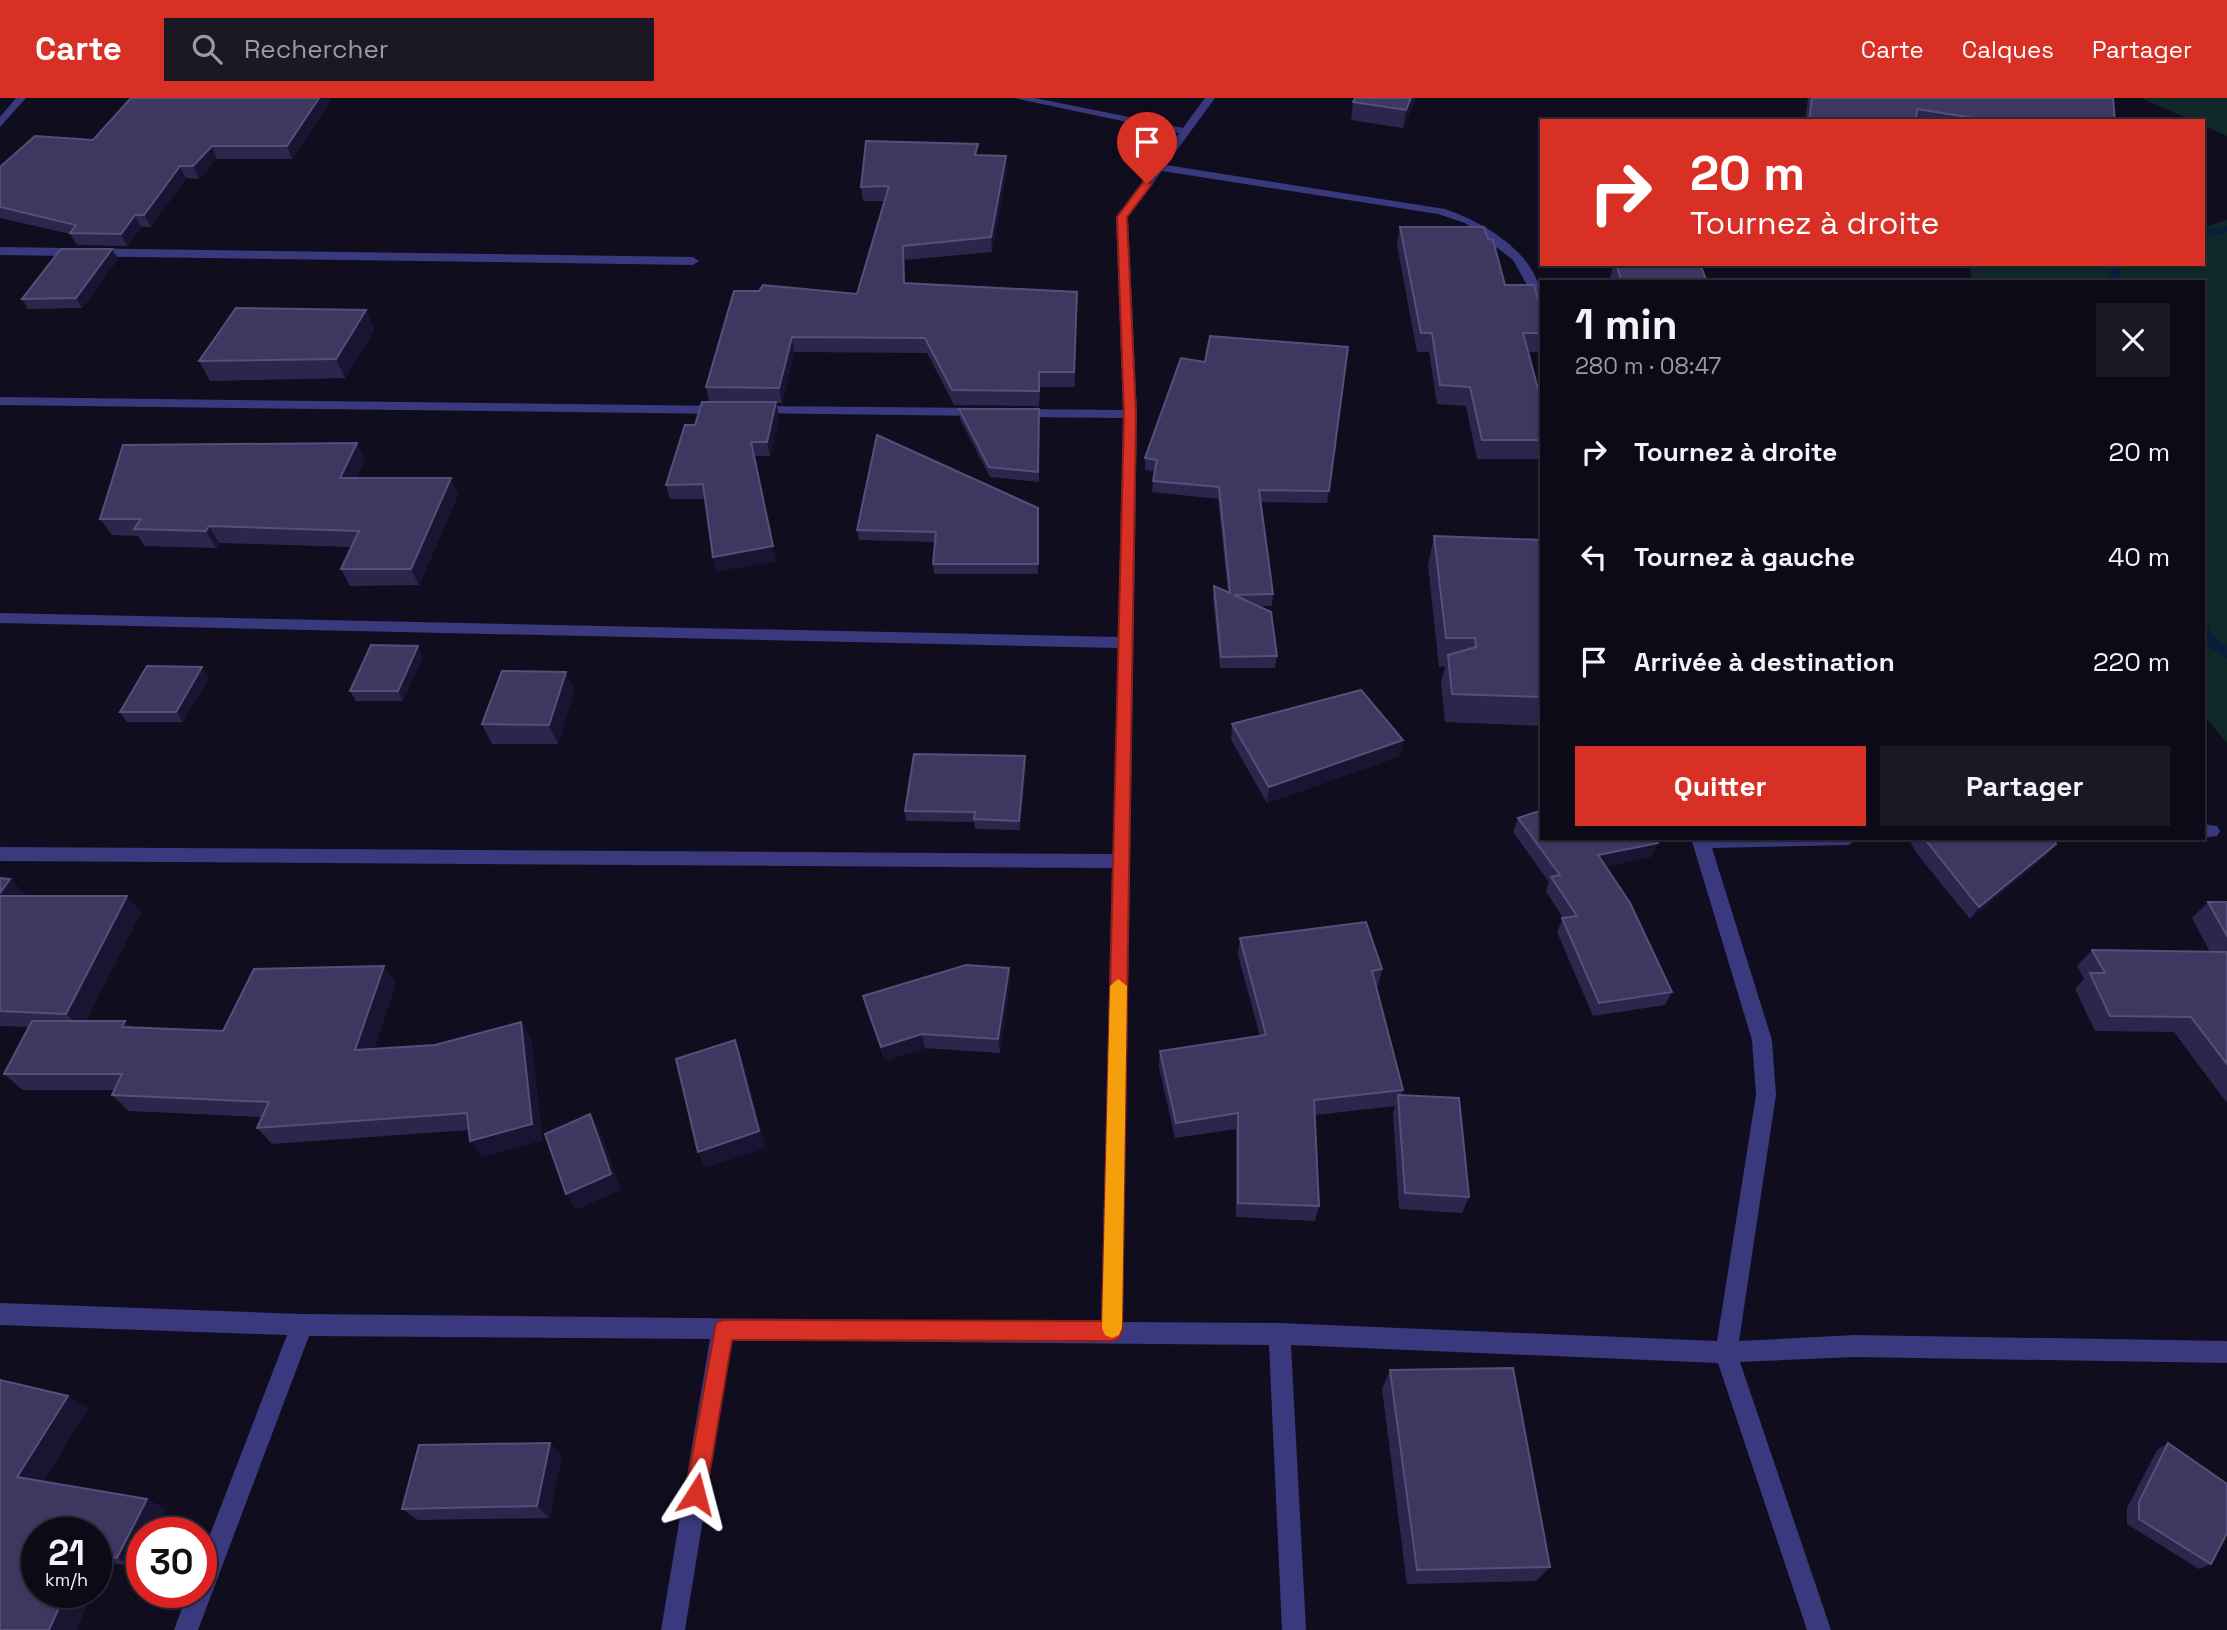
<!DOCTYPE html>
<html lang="fr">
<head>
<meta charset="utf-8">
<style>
	:root { --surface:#0c0a17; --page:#1a1824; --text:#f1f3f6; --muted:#9a9aa1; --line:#2c2b36; --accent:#d93025 }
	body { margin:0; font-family:"Space Grotesk",sans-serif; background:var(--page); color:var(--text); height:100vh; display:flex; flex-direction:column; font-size:26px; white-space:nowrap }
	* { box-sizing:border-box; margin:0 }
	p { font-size:23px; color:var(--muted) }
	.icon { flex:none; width:38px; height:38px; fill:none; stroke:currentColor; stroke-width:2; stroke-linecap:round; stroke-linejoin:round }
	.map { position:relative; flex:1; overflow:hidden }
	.side { position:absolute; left:1540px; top:182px; width:665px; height:560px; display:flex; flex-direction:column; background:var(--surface); border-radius:0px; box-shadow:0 2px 5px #0004,0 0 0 2px var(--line) }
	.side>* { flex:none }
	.banner { position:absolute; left:1540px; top:21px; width:665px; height:147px; border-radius:0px; box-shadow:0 2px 5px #0004,0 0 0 2px var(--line); background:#d93025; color:#fff; overflow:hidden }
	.speed { position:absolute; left:21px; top:1419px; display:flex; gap:14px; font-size:35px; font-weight:700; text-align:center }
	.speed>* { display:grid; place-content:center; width:91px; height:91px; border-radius:50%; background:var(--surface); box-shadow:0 2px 5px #0004,0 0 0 2px var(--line); line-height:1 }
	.speed small { font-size:18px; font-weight:400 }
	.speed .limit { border:10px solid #d22; background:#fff; color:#111 }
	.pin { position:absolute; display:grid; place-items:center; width:60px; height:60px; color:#fff; margin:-72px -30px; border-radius:50% 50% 50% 0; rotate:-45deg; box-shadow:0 0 7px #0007 }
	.pin .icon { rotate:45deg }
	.me { position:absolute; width:77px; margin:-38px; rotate:9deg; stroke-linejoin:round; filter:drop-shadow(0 0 5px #0008) }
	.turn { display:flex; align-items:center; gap:24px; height:147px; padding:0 35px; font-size:32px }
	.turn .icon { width:91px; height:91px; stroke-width:2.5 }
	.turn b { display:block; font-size:49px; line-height:60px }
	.round { display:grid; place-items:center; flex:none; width:74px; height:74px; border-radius:0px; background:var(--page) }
	.summary { display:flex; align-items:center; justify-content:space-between; height:119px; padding:0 35px }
	h1 { font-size:42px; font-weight:700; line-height:52px }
	.action { display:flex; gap:14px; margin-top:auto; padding:14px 35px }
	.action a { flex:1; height:80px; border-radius:0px; background:var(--accent); color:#fff; font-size:28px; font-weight:700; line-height:80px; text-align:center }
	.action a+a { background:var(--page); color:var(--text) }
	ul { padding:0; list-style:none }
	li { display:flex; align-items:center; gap:21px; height:105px; padding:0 35px }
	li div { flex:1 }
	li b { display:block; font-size:26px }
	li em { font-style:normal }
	header { display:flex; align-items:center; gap:42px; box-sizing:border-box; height:98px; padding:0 35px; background:var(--accent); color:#fff }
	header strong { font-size:33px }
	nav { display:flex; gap:38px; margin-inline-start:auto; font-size:24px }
	.search { width:490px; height:63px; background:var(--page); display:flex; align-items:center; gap:18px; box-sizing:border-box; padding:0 24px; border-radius:0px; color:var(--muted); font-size:26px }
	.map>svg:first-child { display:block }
	.green { fill:#102928 }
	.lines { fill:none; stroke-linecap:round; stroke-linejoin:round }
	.stream { fill:#0a1d3b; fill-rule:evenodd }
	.street { fill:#3a397d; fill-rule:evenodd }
	.wall { fill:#2c264d }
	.shaded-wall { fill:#1a1433 }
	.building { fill:#3e3760; stroke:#554f79; stroke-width:2 }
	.route { fill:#d93025; stroke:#8d1f18; stroke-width:2 }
	.slow { fill:#f59e0b }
</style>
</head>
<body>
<header>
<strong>Carte</strong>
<div class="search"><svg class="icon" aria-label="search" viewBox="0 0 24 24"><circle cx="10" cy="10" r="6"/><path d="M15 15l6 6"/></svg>Rechercher</div>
<nav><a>Carte</a><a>Calques</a><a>Partager</a></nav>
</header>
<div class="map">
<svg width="2227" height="1532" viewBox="0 0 2227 1532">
	<rect width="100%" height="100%" fill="#100d1f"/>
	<g class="green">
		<path d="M2141 0H2227V38L2203 27V23H2193Z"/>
		<path d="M2227 122V645L2203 616V184H1971L1970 166H2203V129Z"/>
	</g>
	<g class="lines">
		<g class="stream">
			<path d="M2227 128V134L2203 139V133Z"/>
			<path d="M2113 166H2123L2117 184H2106Z"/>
			<path d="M2203 526 2208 528 2213 538 2227 548V560L2203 545Z"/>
		</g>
		<g class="street">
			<path d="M16 0H26L0 29V19Z"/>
			<path d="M1014 0H1035L1183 30 1205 0H1215L1166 67 1445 111C1486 125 1542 158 1542 207L1536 203 1513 162 1465 125 1438 116 1162 73 1128 119 1137 316 1123 1224 1279 1225 1717 1243 1756 997 1752 942 1691 740H1857L1849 747 1712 750 1772 942 1776 997 1739 1243 1855 1237 2227 1243V1265L1855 1259 1740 1264 1831 1532H1807L1718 1265 1291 1247 1306 1532H1282L1269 1247 732 1242 685 1532H661L710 1241 309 1238 198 1532H174L188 1494H201V1460L287 1237 0 1227V1205L302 1216 1101 1224 1112 770 0 763V749L1113 756 1118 550 0 525V515L1118 539 1123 320 1015 319 1008 315 1015 311 1123 312 1116 119 1179 35Z"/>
			<path d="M0 149 693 159 699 163 693 167 0 157Z"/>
			<path d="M0 299 724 308 731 312 724 316 0 307Z"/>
			<path d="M756 308 983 310 990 314 983 318 751 315V309Z"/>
			<path d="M2203 726 2217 728 2220 733 2217 738 2203 740Z"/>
		</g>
	</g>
	<g class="wall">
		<path d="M332 0 292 61H217L199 81 186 80 151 129H141L127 148 77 147 70 136 0 120V69L93 42Z"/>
		<path d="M1355 0H1416L1403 30 1351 22 1353 4Z"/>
		<path d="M1808 0H2113L2115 23H1805Z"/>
		<path d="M978 57 1007 72 992 154 905 162V185L1077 194 1075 289H1040L1039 308 954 307 927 255 794 254 782 305H776L779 319 770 358H755L776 463 717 473 713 459 705 401H670L666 387 695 327 709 304 706 289 857 196 885 103H863L861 89Z"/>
		<path d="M1400 129 1488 141 1505 187 1542 215V254H1528L1542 306V361H1477L1466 308 1437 306 1429 254H1417L1397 147Z"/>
		<path d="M112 151 118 161 82 210 28 211 22 201Z"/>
		<path d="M1614 166H1700L1707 184H1716H1611L1610 179Z"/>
		<path d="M366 212 374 232 345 280 210 283 199 263Z"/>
		<path d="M1348 249 1327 405 1261 404 1273 496 1272 508H1259L1277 558 1275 570H1220L1213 500 1214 488 1228 494 1218 401 1152 394 1154 373 1145 372V360L1205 264Z"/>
		<path d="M959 311H1039V384L990 379 960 321Z"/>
		<path d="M365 362 356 380 458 397 419 487 350 488 341 471 351 449 219 445 216 450 145 448 138 438 112 437 100 421Z"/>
		<path d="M1038 410V476H934L933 466 935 444 859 442 857 432Z"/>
		<path d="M1434 438 1542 442V628L1445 624 1441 585 1445 568 1439 569 1428 467Z"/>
		<path d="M423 558 403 603H356L350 593Z"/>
		<path d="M566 574 574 593 558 646H492L482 626Z"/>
		<path d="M209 579 183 624H127L120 614Z"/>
		<path d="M1232 626 1403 642 1400 658 1267 705 1231 642Z"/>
		<path d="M1026 668 1020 732 975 731 974 724 906 723 905 713Z"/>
		<path d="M1518 720 1651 759 1606 768 1672 894 1665 907 1593 918 1557 834 1563 820 1546 793 1549 784 1513 734Z"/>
		<path d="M1908 740H2053L2046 758 1970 821 1918 757Z"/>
		<path d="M0 780 10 781 25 797 24 798 141 814 86 923H125L130 929 223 933 384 868 396 885 374 951 435 947 521 924 531 940 542 1042 481 1059 469 1032 272 1046 257 1030 262 1019 129 1013 112 997 114 992H23L4 976 29 929 0 928Z"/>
		<path d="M2208 804H2227V1005L2174 934 2095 933 2075 891 2084 881 2077 868 2092 852 2210 854 2192 820Z"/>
		<path d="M1240 840 1382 871 1378 888H1376L1403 992 1401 997 1469 1099 1462 1115 1399 1111 1393 1014 1395 1008 1315 1017 1319 1108 1315 1123 1236 1119V1031L1175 1040 1159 969 1160 953 1260 938 1238 857Z"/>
		<path d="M1009 870 1010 885 1000 955 925 950 885 963 867 912 863 898Z"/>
		<path d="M1390 1272 1550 1469 1536 1483 1407 1486 1382 1291Z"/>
		<path d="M68 1298 88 1310 43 1384 166 1411 137 1469 105 1464 96 1484V1435L37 1494H92L76 1532H0Z"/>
		<path d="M2168 1345 2211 1466 2199 1471 2127 1426V1410L2157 1352Z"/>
		<path d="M562 1357 549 1420 418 1422 402 1411Z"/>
	</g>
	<g class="shaded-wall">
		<path d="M319 0H332L292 61 287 48Z"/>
		<path d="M1411 0H1416L1403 30 1406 12Z"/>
		<path d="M212 48 217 61 199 81 193 68Z"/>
		<path d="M1006 58 1007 72 992 154 991 139Z"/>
		<path d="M180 68 186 80 151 129 144 117Z"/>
		<path d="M135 117 141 129 127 148 121 136Z"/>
		<path d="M903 148 905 162 906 199 904 185Z"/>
		<path d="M112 151 118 161 82 210 76 200Z"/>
		<path d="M1077 194V209L1075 289 1074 274Z"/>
		<path d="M366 212 374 232 345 280 336 261Z"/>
		<path d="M792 239 794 254 782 305 779 290Z"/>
		<path d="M776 304 779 319 770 358 767 344Z"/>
		<path d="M357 345 365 362 348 397 340 380Z"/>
		<path d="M755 358 776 463 717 473 713 459Z"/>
		<path d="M451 380 458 397 419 487 411 471Z"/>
		<path d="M209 428 219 445 216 450 206 433Z"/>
		<path d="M418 548 423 558 403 603 398 593Z"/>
		<path d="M202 569 209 579 183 624 176 614Z"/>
		<path d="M566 574 574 593 558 646 549 627Z"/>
		<path d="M1403 642 1400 658 1267 705 1269 689Z"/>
		<path d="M1025 658 1026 668 1020 732 1019 723Z"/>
		<path d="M1658 745 1651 759 1592 771 1598 757Z"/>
		<path d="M2056 746 2046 758 1970 821 1979 809Z"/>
		<path d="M10 781 25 797 14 814 0 800V795Z"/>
		<path d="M127 798 141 814 82 931 66 916Z"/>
		<path d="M384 868 396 885 368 968 355 952Z"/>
		<path d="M1009 870 1010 885 1000 955 998 941Z"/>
		<path d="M125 923 141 940 122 929Z"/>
		<path d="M521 924 531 940 542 1042 481 1059 470 1043Z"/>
		<path d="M922 936 925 950 885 963 881 949Z"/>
		<path d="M735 942 742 959 766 1050 705 1070 698 1054Z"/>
		<path d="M590 1016 600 1033 621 1092 576 1112 566 1096Z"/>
		<path d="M68 1298 88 1310 39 1390 17 1379Z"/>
		<path d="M550 1345 562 1357 549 1420 537 1408Z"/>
		<path d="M147 1401 166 1411 154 1435H142V1460L137 1469 117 1460Z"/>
		<path d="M96 1460 105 1464 96 1484Z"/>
		<path d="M66 1494H92L76 1532H49Z"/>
	</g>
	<g class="building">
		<path d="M131 0H319L287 48H212L193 68H180L144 117H135L121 136 70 135 76 127 0 109V69L35 38 93 42Z"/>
		<path d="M1355 0H1411L1406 12 1353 4Z"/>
		<path d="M1812 0H2113L2115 23H1992L1917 11 1916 23H1809Z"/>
		<path d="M866 43 978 46 975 57 1006 58 991 139 903 148 904 185 1077 194 1074 274H1039V293L952 292 925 240 792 239 779 290 706 289 734 193H759L763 187 857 196 889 88 861 89Z"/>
		<path d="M1400 129H1484L1488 141 1493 142 1505 187H1534L1542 215V235H1523L1542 306V342H1482L1470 289 1440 287 1432 235H1421Z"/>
		<path d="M61 151H112L76 200 22 201Z"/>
		<path d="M1616 166H1700L1707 184H1716H1622Z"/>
		<path d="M236 210 366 212 336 261 199 263Z"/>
		<path d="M1210 238 1348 249 1329 393 1259 392 1273 496 1234 497 1271 514 1277 558 1221 559 1214 488 1230 495 1219 389 1153 383 1157 362 1145 360 1181 260 1205 264Z"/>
		<path d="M702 304H776L767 344H751L773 448 713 459 703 386 666 387 685 327H695Z"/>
		<path d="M959 311H1039L1038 374 989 369Z"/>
		<path d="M877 337 1038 410V466H933L936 434 857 432Z"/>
		<path d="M357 345 340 380H451L411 471H341L359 433 209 428 206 433 134 431 141 421H100L123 347Z"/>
		<path d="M1434 438 1542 442V599L1452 596 1448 557 1476 549 1475 540H1446Z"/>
		<path d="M371 547 418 548 398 593H350Z"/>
		<path d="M147 568 202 569 176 614H120Z"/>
		<path d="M502 573 566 574 549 627 482 626Z"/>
		<path d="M1361 592 1403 642 1269 689 1232 626Z"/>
		<path d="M914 656 1025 658 1019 723 974 721 975 714 905 713Z"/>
		<path d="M1542 712V740H1655L1658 745 1598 757 1630 805 1672 894 1599 905 1562 820 1577 818 1551 779 1560 777 1518 720Z"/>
		<path d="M1924 740H2053L2056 746 1979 809Z"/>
		<path d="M0 780 10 781 0 795Z"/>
		<path d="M0 798H127L66 916 0 913Z"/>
		<path d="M2208 804H2227V838Z"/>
		<path d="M1366 824 1382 871 1372 873 1403 992 1314 1002 1319 1108 1238 1105V1015L1176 1025 1160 953 1266 937 1240 840Z"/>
		<path d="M2092 852 2227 854V966L2191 919 2110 918 2090 875H2105Z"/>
		<path d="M966 867 1009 870 998 941 922 936 881 949 863 898Z"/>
		<path d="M384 868 355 952 435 947 521 924 532 1026 470 1043 467 1015 257 1030 269 1004 112 997 122 976H4L32 923H125L122 929 223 933 254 871Z"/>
		<path d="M735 942 759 1033 698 1054 676 961Z"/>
		<path d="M1398 997 1459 1000 1469 1099 1405 1095Z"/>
		<path d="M590 1016 611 1076 566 1096 545 1036Z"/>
		<path d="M1513 1270 1550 1469 1417 1472 1390 1272Z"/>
		<path d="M0 1282 68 1298 17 1379 147 1401 117 1460 96 1456V1435H37V1494H66L49 1532H0Z"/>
		<path d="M550 1345 537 1408 402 1411 419 1347Z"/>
		<path d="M2168 1345 2227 1386V1435L2211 1466 2139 1421V1404Z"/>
	</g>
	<path class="route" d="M1144 83 1152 86 1127 119 1136 316 1122 1233 1119 1240 1112 1243 732 1242 706 1396 703 1403 696 1406 688 1403 685 1396 716 1225 723 1222 1102 1223 1124 316 1117 119Z"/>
	<path class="slow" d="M1118 881 1127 888 1122 1230 1119 1237 1112 1240 1105 1237 1102 1230 1110 888Z"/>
</svg>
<div class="speed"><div>21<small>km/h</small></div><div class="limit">30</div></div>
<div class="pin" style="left:1147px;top:86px;background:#d93025"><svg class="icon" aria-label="arrive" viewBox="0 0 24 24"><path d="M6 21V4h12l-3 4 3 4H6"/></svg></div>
<svg class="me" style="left:696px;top:1396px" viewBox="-20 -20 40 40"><path d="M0-17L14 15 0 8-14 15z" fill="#d93025" stroke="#fff" stroke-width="4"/></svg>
<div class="banner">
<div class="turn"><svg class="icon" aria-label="right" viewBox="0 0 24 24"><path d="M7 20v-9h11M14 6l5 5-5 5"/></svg><div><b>20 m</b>Tournez à droite</div></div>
</div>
<section class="side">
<div class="summary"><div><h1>1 min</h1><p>280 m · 08:47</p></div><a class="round"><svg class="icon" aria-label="close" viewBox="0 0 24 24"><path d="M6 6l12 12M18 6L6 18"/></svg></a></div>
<ul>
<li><svg class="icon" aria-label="right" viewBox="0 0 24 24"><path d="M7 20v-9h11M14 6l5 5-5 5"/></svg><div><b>Tournez à droite</b></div><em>20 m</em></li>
<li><svg class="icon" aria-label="left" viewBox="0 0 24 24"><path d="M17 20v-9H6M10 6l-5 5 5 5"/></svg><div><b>Tournez à gauche</b></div><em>40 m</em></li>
<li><svg class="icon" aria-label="arrive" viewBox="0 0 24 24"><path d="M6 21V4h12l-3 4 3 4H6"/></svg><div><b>Arrivée à destination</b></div><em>220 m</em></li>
</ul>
<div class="action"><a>Quitter</a><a>Partager</a></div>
</section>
</div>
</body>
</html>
